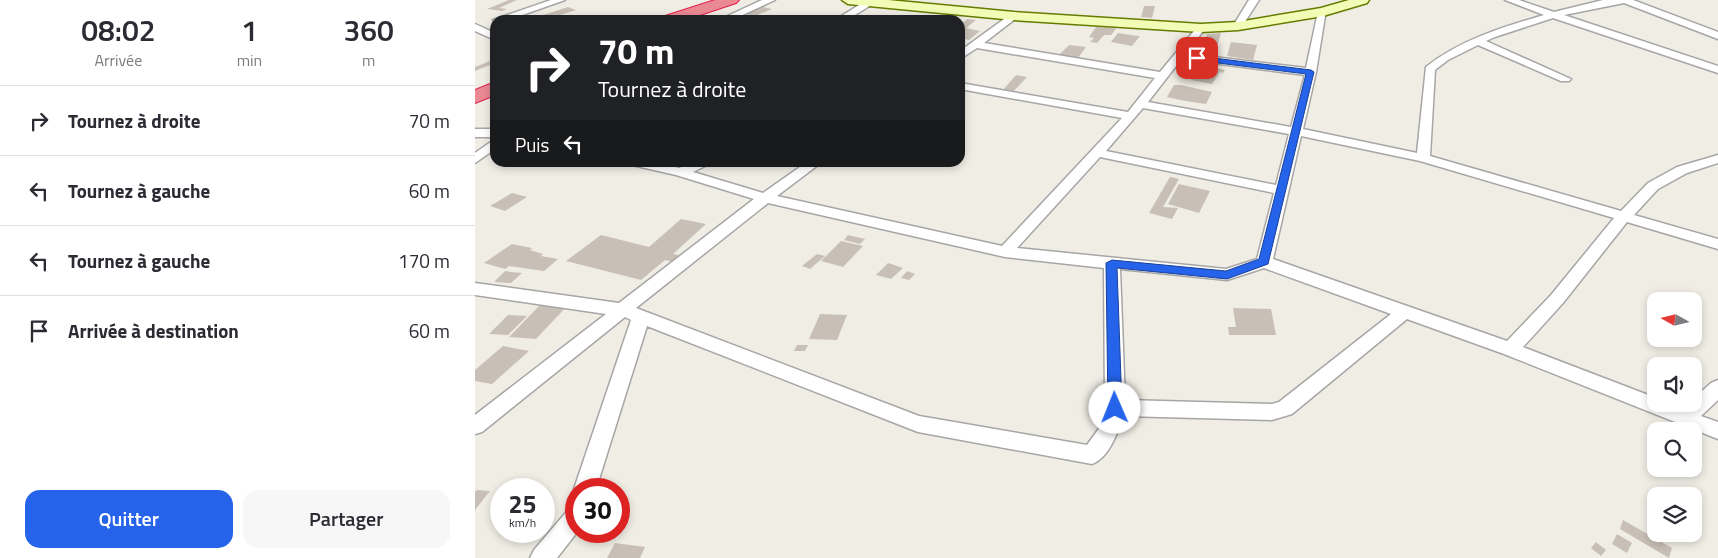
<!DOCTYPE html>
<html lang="fr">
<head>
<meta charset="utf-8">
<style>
	:root { --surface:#fff; --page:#f7f7f7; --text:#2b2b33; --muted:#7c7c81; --line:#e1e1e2; --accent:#2563eb }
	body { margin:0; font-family:"Titillium Web",sans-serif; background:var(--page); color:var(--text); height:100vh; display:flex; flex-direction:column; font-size:19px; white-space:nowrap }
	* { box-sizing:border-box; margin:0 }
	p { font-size:16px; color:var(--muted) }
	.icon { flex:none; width:28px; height:28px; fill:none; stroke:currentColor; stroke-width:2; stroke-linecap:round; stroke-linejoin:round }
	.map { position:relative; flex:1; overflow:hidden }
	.drawer { display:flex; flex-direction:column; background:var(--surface); width:475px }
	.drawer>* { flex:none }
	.guide { position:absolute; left:15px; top:15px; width:475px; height:152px; border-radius:15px; box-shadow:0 2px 8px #0003; background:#202124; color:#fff; overflow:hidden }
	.needle { width:32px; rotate:278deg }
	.controls { position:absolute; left:1172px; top:292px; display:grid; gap:10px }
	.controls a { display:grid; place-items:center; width:55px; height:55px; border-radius:10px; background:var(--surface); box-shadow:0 2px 8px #0003; font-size:25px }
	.speed { position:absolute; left:15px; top:478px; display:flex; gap:10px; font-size:25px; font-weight:700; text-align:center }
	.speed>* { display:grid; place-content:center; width:65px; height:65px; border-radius:50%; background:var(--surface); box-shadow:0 2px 8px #0003; line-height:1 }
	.speed small { font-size:12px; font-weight:400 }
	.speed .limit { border:8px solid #d22; background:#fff; color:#111 }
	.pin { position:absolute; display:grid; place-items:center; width:42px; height:42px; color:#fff; margin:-21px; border-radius:10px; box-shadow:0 2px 8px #0006 }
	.me { position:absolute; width:55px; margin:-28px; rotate:359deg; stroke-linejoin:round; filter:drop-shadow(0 0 4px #0008) }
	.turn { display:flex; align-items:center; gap:18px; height:105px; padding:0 25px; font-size:22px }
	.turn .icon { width:65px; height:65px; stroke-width:2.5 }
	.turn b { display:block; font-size:35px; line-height:42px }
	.then { display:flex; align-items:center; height:48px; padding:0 25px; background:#0003; gap:10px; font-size:19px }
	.eta { display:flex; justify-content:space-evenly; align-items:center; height:85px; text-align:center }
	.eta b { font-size:30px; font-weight:600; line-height:35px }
	.primary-button { display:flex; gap:10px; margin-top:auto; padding:10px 25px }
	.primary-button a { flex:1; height:58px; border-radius:15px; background:var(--accent); color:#fff; font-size:20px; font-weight:600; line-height:58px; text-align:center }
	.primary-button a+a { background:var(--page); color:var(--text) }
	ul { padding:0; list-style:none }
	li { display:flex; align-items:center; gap:15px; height:70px; padding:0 25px; border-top:1px solid var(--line) }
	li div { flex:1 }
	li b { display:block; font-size:19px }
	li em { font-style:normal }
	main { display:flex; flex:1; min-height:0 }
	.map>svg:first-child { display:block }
	.building { fill:#c8c0b7 }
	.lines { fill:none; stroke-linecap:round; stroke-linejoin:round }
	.street-casing { stroke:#a6a6a6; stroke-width:3 }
	.secondary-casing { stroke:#647c00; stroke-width:3 }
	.highway-casing { stroke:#e31c4f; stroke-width:2 }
	.street { fill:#fff; fill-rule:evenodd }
	.secondary { fill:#f3fcb6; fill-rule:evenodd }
	.highway { fill:#eb8992; fill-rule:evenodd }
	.route { fill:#2563eb; stroke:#184099 }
</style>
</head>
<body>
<main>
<section class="drawer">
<div class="eta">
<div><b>08:02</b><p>Arrivée</p></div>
<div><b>1</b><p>min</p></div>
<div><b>360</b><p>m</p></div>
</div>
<ul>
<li><svg class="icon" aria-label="right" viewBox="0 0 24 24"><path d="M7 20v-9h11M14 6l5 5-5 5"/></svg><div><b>Tournez à droite</b></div><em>70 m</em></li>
<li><svg class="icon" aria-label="left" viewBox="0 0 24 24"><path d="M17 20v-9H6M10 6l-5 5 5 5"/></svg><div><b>Tournez à gauche</b></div><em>60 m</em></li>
<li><svg class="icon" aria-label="left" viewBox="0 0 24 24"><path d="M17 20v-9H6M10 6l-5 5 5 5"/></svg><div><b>Tournez à gauche</b></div><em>170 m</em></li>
<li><svg class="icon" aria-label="arrive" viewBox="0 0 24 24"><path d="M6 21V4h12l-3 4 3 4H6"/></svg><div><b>Arrivée à destination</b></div><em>60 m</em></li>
</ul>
<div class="primary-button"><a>Quitter</a><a>Partager</a></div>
</section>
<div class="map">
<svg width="1243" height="558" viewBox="0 0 1243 558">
	<rect width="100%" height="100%" fill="#f0ede5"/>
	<g class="building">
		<path d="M34 0H42L24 8 32 9 27 11 12 9Z"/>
		<path d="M669 6H680L677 18 666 17Z"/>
		<path d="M93 7 101 10 70 20 62 17Z"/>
		<path d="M288 7 297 9 273 19 266 16Z"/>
		<path d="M492 19 501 20 491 28 505 31 494 40 485 38V25Z"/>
		<path d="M621 27 639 28 641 29 636 35H629L622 43 615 42 619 38 614 37Z"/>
		<path d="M643 33 663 36H665L657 46 636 42Z"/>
		<path d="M746 33 739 57 725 55 732 34Z"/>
		<path d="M756 42 782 45 778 60 752 56Z"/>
		<path d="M594 45 611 47 603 58 584 55Z"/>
		<path d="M20 59V63L0 71V67Z"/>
		<path d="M726 65 750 70 748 73 745 72 737 84 716 80 720 73 717 71Z"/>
		<path d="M541 75 552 77 537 93 527 91Z"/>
		<path d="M699 85H706L737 92 731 104 710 101 692 97Z"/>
		<path d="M695 177 704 179 688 207 703 208 697 219 674 213Z"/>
		<path d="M704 184 735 191 724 213 693 204Z"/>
		<path d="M37 193 52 197 30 211 15 206Z"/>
		<path d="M206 219 231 224 198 254 204 255 197 262 190 260 166 280 91 261 126 235 174 247Z"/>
		<path d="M373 235 390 239 385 244 369 240Z"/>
		<path d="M366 241 388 246 368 267 346 261Z"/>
		<path d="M37 244 57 248 55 250 68 254 66 256 83 259 69 271 34 266 30 269 9 263Z"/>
		<path d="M342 254 350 256 335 269 327 266Z"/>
		<path d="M413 263 428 268 416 279 401 275Z"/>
		<path d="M30 271 36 272 47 273 36 283 19 282Z"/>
		<path d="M432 271 440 274 434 280 426 278Z"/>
		<path d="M66 304 92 306 61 339 34 337Z"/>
		<path d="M758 308 796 309 801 335H754L753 327H761Z"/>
		<path d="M345 314 372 315 362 340 334 339Z"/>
		<path d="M33 315 52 316 33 335 14 334Z"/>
		<path d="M322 345H333L330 351H319Z"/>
		<path d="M28 346 54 351 17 384 0 381V370Z"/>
		<path d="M2 490 15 491 0 510V492Z"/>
		<path d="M1148 520 1197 548 1194 558 1145 529Z"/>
		<path d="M1142 534 1157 543 1152 553 1137 544Z"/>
		<path d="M1121 542 1131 550 1126 556 1116 548Z"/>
		<path d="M140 543 170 547 165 558H132Z"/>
	</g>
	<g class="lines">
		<defs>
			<g id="street">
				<path d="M76 0H90L33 20H20V22L18 20Z"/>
				<path d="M287 0H300L257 20H244Z"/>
				<path d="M392 0H404L372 20H360Z"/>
				<path d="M774 0H784L766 28H760L758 26Z"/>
				<path d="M1030 0H1044L1079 12 1128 0H1158L1243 32V39L1149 3 1089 15 1243 66V73L1078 18 1020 37 1011 41 1096 79 1094 81H1086L1003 45 973 60 960 70 955 156 1146 211 1173 183 1202 167 1243 155V163L1212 173 1183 189 1159 215 1243 239V249L1152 222 1088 303 1048 347 1181 398V404H1195L1207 408 1212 404H1219V398L1236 383 1243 380V400L1226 416 1243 422V439L1029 354 932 319 817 414 797 420 648 416C643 432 634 458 617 464L443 432 172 326 121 489H101V493L99 489 156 320 150 317 7 432 0 434V415L131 314 0 295V283L144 303 279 199 201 175 157 165 156 162H181L204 168 218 162H238L218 172 288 193 332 162H347L302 196 527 246 647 118 485 89V83L653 112 680 78 502 48 485 59V51L536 14 544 16 509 43 685 72 723 26H729V30L673 102 816 127 830 75 722 61 717 58 722 55 831 68 843 12 851 10 841 72 828 129 942 153 951 67C985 40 1028 27 1069 15ZM668 108 814 134 801 185 631 151ZM826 136 945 161 1139 218 1076 295 1032 341 798 259ZM625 157 799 193 782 259 751 269 542 248ZM293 203 530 257 629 268 630 408 625 427 612 445 444 416 161 308ZM789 268 916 314 804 402 797 404 650 400 645 269 752 280Z"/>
				<path d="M0 24 20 33V40L0 31Z"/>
				<rect x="0" y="129" width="20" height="8"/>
				<path d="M20 139V149L0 163V153Z"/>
				<path d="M101 507V531H103L82 558H55L59 550 93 510Z"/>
			</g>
			<path id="secondary" d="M367 0H413L539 12 726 24 763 22 846 8 874 0H894L892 3 848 16 763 30 726 32 539 20 373 4Z"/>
			<g id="highway">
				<path d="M240 0H264L261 3 210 20H185L187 17Z"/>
				<path d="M20 82V95L0 103V90Z"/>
			</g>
		</defs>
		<use href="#street" class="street-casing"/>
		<use href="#secondary" class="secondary-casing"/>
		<use href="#highway" class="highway-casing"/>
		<use href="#street" class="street"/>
		<use href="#secondary" class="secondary"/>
		<use href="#highway" class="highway"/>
	</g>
	<path class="route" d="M722 56 836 70 839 72 793 264 752 279 642 268 647 408 645 412H635L633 408 631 263 637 260 751 271 784 259 831 74 719 60 718 58Z"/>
</svg>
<div class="controls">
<a><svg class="needle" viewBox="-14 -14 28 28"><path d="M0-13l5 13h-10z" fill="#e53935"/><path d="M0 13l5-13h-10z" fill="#7c7c81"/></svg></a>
<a><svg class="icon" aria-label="sound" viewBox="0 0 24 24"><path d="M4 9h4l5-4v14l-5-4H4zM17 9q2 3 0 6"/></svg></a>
<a><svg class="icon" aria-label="search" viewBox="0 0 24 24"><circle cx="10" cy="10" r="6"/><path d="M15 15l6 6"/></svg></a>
<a><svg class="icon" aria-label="layers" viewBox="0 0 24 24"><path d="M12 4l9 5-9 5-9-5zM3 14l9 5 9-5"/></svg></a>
</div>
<div class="speed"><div>25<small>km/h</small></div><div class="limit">30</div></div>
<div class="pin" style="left:722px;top:58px;background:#d93025"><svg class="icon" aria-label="arrive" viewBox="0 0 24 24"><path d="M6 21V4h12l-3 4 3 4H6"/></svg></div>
<svg class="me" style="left:640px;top:408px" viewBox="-20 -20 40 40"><circle r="19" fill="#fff"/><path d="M0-13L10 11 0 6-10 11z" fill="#2563eb"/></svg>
<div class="guide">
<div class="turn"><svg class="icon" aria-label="right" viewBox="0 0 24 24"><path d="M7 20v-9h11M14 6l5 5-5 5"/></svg><div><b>70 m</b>Tournez à droite</div></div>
<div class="then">Puis<svg class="icon" aria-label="left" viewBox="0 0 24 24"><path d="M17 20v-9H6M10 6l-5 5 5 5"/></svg></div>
</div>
</div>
</main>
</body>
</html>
